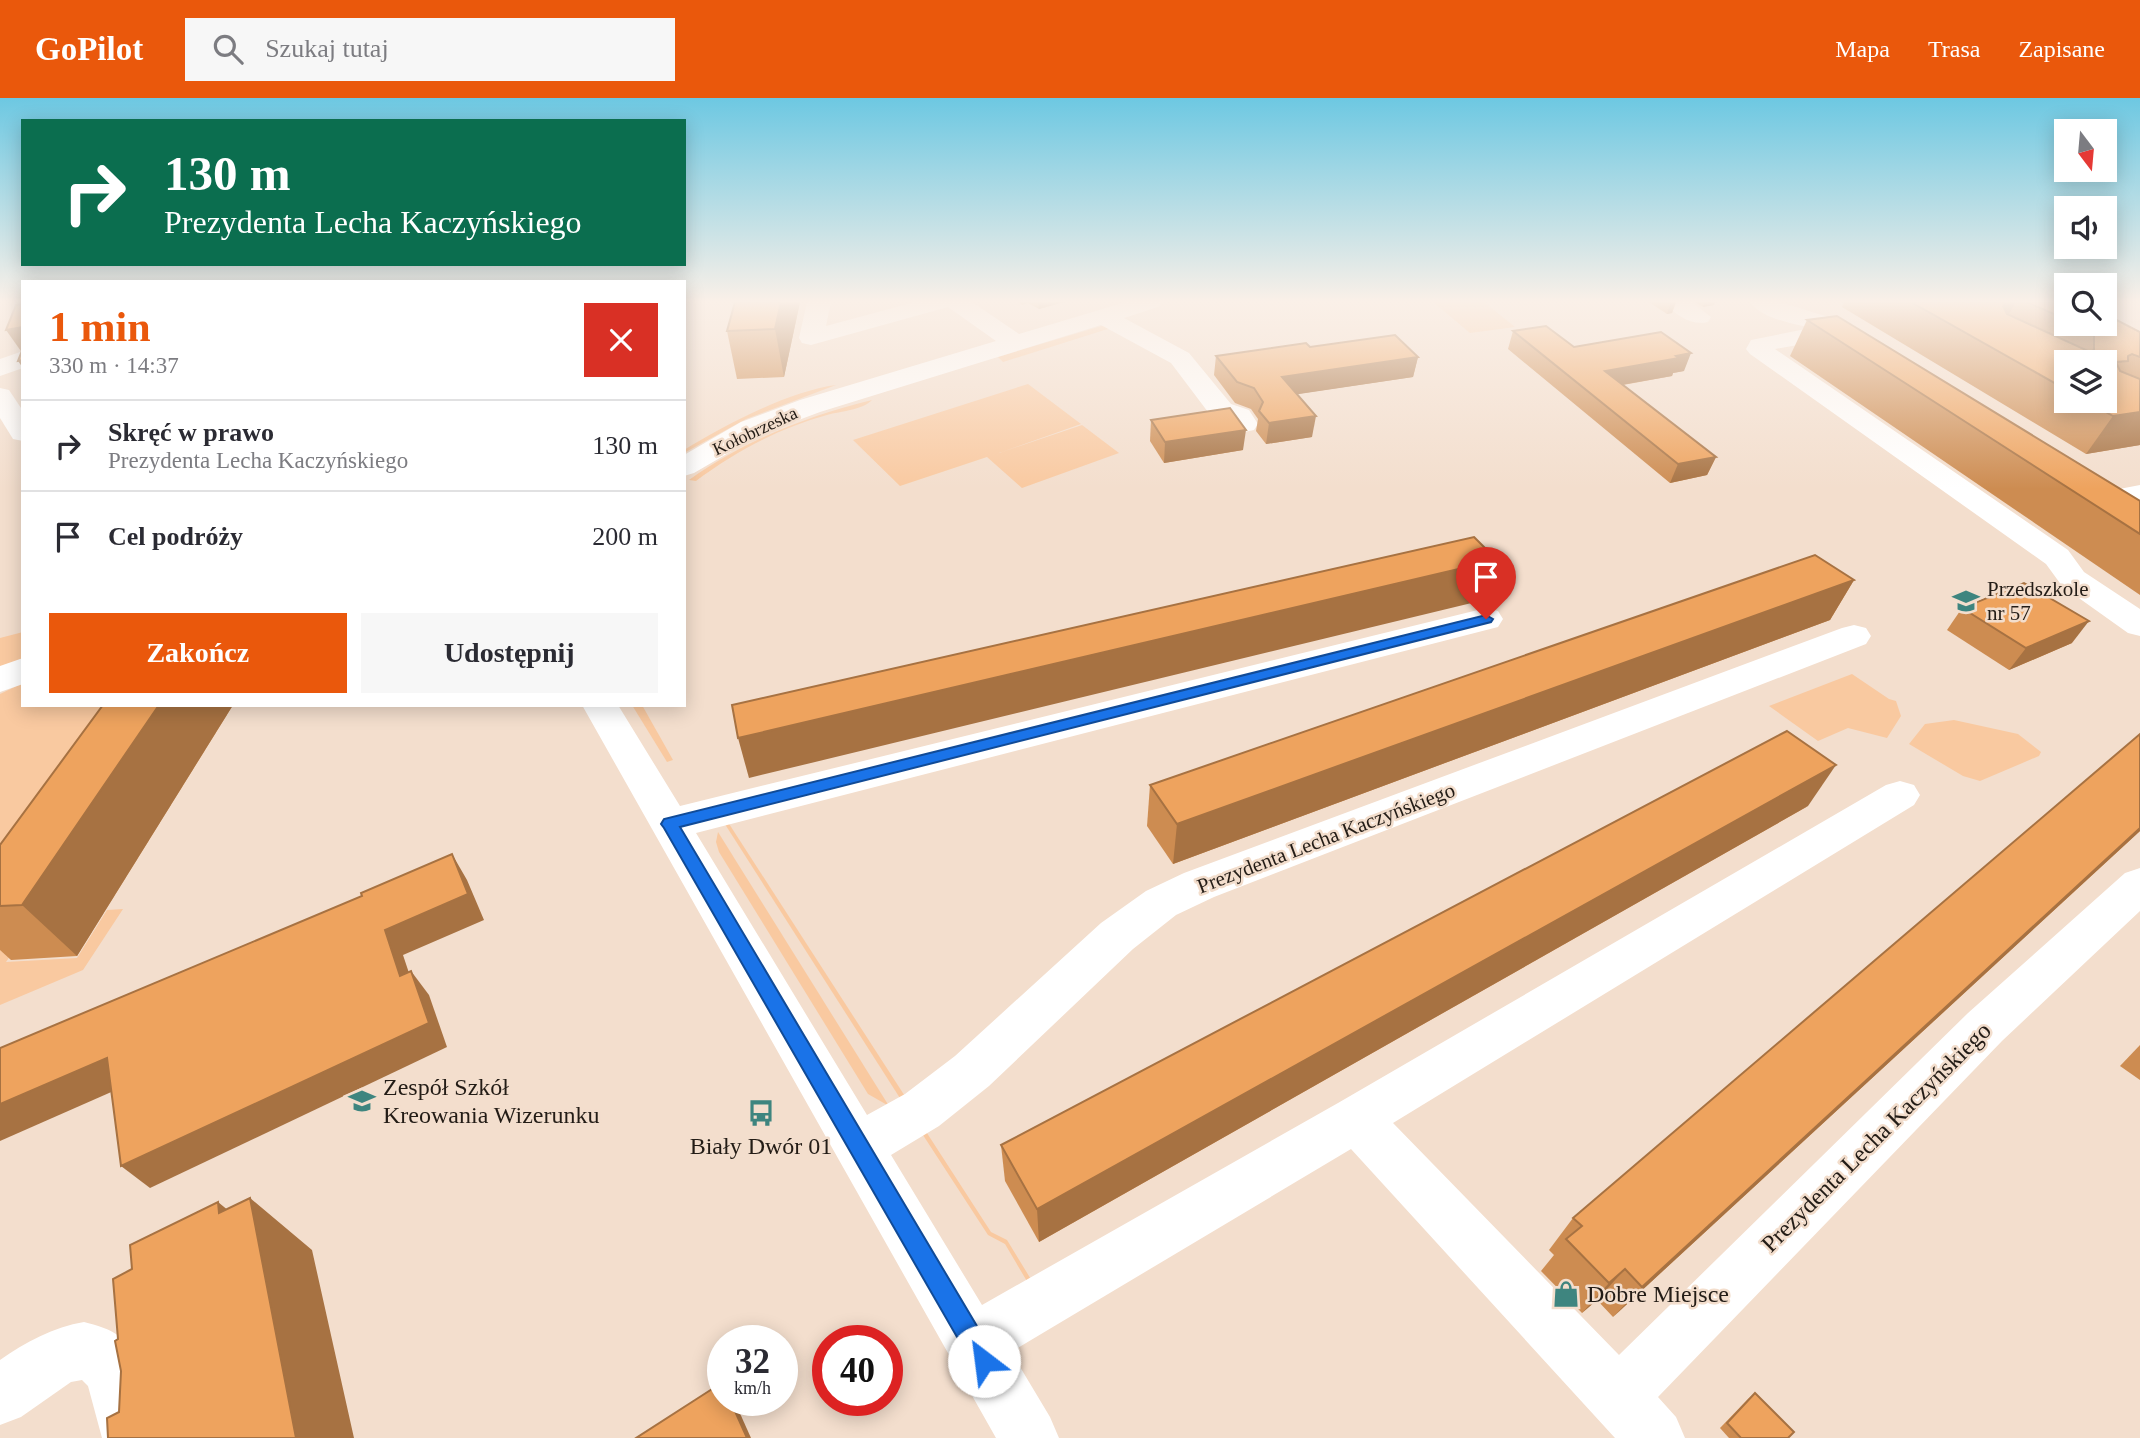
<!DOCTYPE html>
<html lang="pl">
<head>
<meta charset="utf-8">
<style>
	:root { --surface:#fff; --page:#f7f7f7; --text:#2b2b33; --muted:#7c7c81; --line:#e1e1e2; --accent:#ea580c }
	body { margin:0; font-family:"Times New Roman",serif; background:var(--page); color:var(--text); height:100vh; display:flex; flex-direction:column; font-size:26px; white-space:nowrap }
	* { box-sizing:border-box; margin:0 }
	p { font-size:23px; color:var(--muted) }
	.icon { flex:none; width:38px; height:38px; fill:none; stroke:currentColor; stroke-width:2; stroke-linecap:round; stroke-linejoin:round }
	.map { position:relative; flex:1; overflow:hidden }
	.details { position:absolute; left:21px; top:182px; width:665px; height:427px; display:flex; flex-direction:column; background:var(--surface); border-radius:0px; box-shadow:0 4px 18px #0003 }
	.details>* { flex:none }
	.guide { position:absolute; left:21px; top:21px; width:665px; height:147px; border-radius:0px; box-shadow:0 4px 18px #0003; background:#0b6e4f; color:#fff; overflow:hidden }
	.needle { width:46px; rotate:164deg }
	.buttons { position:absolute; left:2054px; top:21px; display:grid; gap:14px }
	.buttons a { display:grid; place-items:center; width:63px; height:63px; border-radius:0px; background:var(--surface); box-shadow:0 4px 18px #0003; font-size:35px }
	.speed { position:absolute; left:707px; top:1227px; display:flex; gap:14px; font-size:35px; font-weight:700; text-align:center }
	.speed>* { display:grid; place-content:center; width:91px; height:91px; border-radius:50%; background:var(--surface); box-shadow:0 4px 18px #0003; line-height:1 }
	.speed small { font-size:18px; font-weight:400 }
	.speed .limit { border:10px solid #d22; background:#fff; color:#111 }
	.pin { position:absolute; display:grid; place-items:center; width:60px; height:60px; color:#fff; margin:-72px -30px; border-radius:50% 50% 50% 0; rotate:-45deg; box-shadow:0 0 7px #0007 }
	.pin .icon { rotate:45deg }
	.me { position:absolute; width:77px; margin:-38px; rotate:330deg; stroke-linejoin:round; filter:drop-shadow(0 0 5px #0008) }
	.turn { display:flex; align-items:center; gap:24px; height:147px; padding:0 28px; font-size:32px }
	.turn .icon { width:91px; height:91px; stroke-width:2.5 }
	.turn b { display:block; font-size:49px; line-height:60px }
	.round { display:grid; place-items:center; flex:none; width:74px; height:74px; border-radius:0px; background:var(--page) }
	.overview { display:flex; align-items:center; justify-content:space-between; height:119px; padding:0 28px }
	h1 { font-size:42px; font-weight:800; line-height:52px; color:var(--accent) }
	.cta { display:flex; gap:14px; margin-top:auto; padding:14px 28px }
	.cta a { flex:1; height:80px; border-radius:0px; background:var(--accent); color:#fff; font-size:28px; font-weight:800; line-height:80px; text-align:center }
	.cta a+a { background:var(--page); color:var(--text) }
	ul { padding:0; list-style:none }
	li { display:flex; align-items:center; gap:21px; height:91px; padding:0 28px; border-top:2px solid var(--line) }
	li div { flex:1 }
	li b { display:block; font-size:26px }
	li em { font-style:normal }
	header { display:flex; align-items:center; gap:42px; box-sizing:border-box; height:98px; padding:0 35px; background:var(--accent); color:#fff }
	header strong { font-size:33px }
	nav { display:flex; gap:38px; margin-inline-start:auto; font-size:24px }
	.search { width:490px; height:63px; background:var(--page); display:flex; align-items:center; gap:18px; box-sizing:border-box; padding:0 24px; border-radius:0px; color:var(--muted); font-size:26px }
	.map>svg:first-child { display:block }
	.green { fill:#f9c9a0 }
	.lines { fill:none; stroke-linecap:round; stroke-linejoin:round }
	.minor { fill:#fff; fill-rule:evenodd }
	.wall { fill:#cd8c51; fill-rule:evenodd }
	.shaded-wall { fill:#a77242 }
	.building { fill:#eea35e; stroke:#a77242; stroke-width:2 }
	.route { fill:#1a73e8; stroke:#114b97; stroke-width:2 }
	.labels { text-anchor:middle; stroke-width:5; stroke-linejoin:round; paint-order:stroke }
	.far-street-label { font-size:18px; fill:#231c16; stroke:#f3decd }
	.poi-label { font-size:21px; fill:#231c16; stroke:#f3decd; text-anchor:start }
	.street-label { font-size:21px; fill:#231c16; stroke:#f3decd }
	.near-poi-label { font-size:24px; fill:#231c16; stroke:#f3decd; text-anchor:start }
	.near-street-label { font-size:24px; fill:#231c16; stroke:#f3decd }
</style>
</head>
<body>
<header>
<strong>GoPilot</strong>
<div class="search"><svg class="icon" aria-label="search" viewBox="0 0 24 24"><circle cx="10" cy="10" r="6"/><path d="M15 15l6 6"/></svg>Szukaj tutaj</div>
<nav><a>Mapa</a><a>Trasa</a><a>Zapisane</a></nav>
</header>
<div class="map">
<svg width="2140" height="1340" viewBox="0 0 2140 1340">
	<rect width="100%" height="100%" fill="#f3decd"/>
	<g class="green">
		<path d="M1433 204H1484L1515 229 1470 235Z"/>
		<path d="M1105 227 1114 229 1003 264 998 259Z"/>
		<path d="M1028 286 1081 326 999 355 1082 327 1119 355 1022 390 987 359 900 388 853 342Z"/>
		<path d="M836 287 746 321 684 355V352C725 327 789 293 836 287Z"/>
		<path d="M872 302C863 312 841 313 827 317 779 330 735 354 696 383L689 382C746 342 804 319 872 302Z"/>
		<path d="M23 534V560L0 570V540Z"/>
		<path d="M1852 576 1889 601 1896 603 1901 618 1887 640 1848 630 1818 643 1769 608Z"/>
		<path d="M23 585V607H180L6 864 77 860 107 812 123 811 83 872 0 907V596Z"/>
		<path d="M632 607H642L673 662 667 664Z"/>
		<path d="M1954 622 2018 636 2041 654 2039 658 1980 683 1963 678 1909 646 1925 626Z"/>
		<path d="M724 718 910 1006 905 1008 721 720Z"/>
		<path d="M718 734 889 1008 868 996 719 754 716 744Z"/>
		<path d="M925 1032 991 1134 1007 1142 1032 1183 1028 1185 1005 1146 988 1137 921 1034Z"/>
	</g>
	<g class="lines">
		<g class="minor">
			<path d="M807 204H831L826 228 915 204H972L1019 236 1126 204H1162L1158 209 1124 220 1189 255 1231 306 1249 312 1258 326 1254 332 1244 334 1234 332 1229 324 1211 318 1171 265 1101 227 820 314 761 336 694 375 684 378V357L741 324 800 302 996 243 948 209 811 247 802 245 799 240Z"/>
			<path d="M1665 204H1692L1711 219 1708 224C1692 228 1674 217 1665 204Z"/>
			<path d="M1750 204H1780L1854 227 1857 232 1854 237 1775 251 2068 452 2084 474 2140 511V538L2128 535 2062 488 2046 466 1750 256 1746 251 1751 242 1811 230C1792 225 1762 221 1750 204Z"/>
			<path d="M23 253V270L0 278V261Z"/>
			<path d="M0 290 9 292 23 313V343L13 341 0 320Z"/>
			<path d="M2140 387V405L2125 407 2114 404 2110 398 2114 392Z"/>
			<path d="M1486 510 1498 513 1503 521 1498 529 696 735 867 1017 905 996 955 958 1101 825 1146 793 1184 775 1842 530 1854 527 1866 530 1871 538 1866 546 1214 799 1176 817 1133 851 989 988 939 1028 891 1057 982 1207 1338 1005 1886 687 1900 683 1914 687 1920 697 1914 707 1393 1025 1619 1257 1968 915 2125 775 2140 770V813L2002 943 1658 1299 1676 1319 1685 1340H1615L1351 1051 1011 1254 1050 1319 1059 1340H996L582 607H618L680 708Z"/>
			<path d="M23 560V586L0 594V568Z"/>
			<path d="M84 1224C96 1227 111 1231 120 1239 144 1259 153 1311 162 1340H102L88 1288 82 1282 71 1284 21 1319 0 1327V1262C25 1244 54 1229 84 1224Z"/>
		</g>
	</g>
	<g class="wall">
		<path d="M735 204H800L784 279 737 281 727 233Z"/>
		<path d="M1018 204H1064L1039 211 1028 205 1022 207Z"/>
		<path d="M1649 204H1676L1672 215 1667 216Z"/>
		<path d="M1695 204H1715L1714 207 1703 209Z"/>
		<path d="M1844 204H2067V226H2105L2140 234V347L2086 356 1842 209ZM2067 264 2105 303H2067Z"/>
		<path d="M1807 222 2140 403V497L1790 258Z"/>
		<path d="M1513 233 1574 249 1684 273 1673 275 1672 278 1623 287 1716 359 1707 377 1670 385 1508 251Z"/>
		<path d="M1310 249 1418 259 1413 279 1297 296 1312 339 1266 346 1256 333 1258 321 1251 311 1235 305 1214 277 1216 258Z"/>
		<path d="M1151 322 1243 352 1164 365 1150 343Z"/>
		<path d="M1854 482 1830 522 1173 766 1147 728 1150 687Z"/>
		<path d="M1962 510 2072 545 2009 572 1947 532Z"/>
		<path d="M103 607H233L77 858 11 862 0 852V747Z"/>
		<path d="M2140 636V733L1613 1219 1597 1202 1582 1215 1541 1173 1554 1157 1549 1152 1573 1120Z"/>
		<path d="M1808 708 1039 1144 1005 1083 1001 1047Z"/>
		<path d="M2140 947V982L2120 968Z"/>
		<path d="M1755 1295 1788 1340H1729L1720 1330 1748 1301Z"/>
	</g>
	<g class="shaded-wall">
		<path d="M781 204H800L784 279 775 231Z"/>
		<path d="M1038 204H1064L1039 211Z"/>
		<path d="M1671 204H1676L1672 215 1667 216Z"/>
		<path d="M1705 204H1715L1714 207 1703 209Z"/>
		<path d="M2006 204H2016L1997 236 1982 244Z"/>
		<path d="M23 229V256L6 232Z"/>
		<path d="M1691 255 1684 273 1673 275 1672 278 1598 291 1605 273Z"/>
		<path d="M1418 259 1413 279 1279 299 1282 279Z"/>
		<path d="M23 262V270L18 263Z"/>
		<path d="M2140 314V347L2086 356 2113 318Z"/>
		<path d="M1316 318 1312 339 1266 346 1269 325Z"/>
		<path d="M1246 332 1243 352 1164 365 1165 344Z"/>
		<path d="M1716 359 1707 377 1670 385 1678 366Z"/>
		<path d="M1497 462 1484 502 749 680 738 640Z"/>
		<path d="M1854 482 1830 522 1173 766 1177 726Z"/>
		<path d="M2089 523 2072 545 2009 572 2026 550Z"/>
		<path d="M159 607H233L77 858 22 807Z"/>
		<path d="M1836 667 1808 708 1039 1144 1037 1111Z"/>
		<path d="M2140 730V733L1613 1219 1642 1189Z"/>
		<path d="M452 756 467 782 484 822 403 857 418 902 400 878 385 832Z"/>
		<path d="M411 873 429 897 447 949 150 1090 121 1068Z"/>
		<path d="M107 960 134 984 0 1043V1006Z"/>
		<path d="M250 1100 312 1152 354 1340H296L219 1115 218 1104 257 1136Z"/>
		<path d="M1625 1171 1597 1202 1582 1215 1609 1185Z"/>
		<path d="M730 1302H734L751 1340H747Z"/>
	</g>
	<g class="building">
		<path d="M735 204H781L775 231 727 233Z"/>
		<path d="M1911 204H2006L2003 208 2007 216 2090 254 2094 252V234L2075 226H2105V216L2140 234V259L2132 256 2128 258V263L2116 264 2120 273 2140 281V314L2113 318 2086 303H2105V264H2067V292Z"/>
		<path d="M2027 204H2067V222Z"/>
		<path d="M23 206V229L6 232 16 207Z"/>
		<path d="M1837 218 2140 403V436L1807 222Z"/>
		<path d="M1546 228 1574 249 1661 234 1691 255 1676 258 1679 260 1605 273 1716 359 1678 366 1513 233Z"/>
		<path d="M1395 237 1418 259 1282 279 1316 318 1269 325 1259 313 1263 304 1254 290 1237 284 1216 258 1306 245 1310 249Z"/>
		<path d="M23 250V262L18 263Z"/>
		<path d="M1230 310 1246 332 1165 344 1151 322Z"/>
		<path d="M1474 439 1497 462 738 640 732 607Z"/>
		<path d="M1815 457 1854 482 1177 726 1150 687Z"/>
		<path d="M2024 485 2089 523 2026 550 1962 510Z"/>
		<path d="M103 607H159L22 807 0 808V747Z"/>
		<path d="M1787 633 1836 667 1037 1111 1001 1047Z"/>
		<path d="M2140 636V730L1642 1189 1625 1171 1609 1185 1566 1141 1582 1128 1573 1120Z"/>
		<path d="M452 756 468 796 385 832 400 878 411 873 429 925 121 1068 107 960 0 1006V950L362 798 361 795Z"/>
		<path d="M250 1100 296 1340H108L107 1320 119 1314 121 1273 115 1243 118 1241 113 1181 132 1171 130 1147 218 1104 219 1115Z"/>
		<path d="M723 1284V1302H730L747 1340H636Z"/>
		<path d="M1755 1295 1794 1334 1788 1340H1741L1727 1325Z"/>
	</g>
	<linearGradient id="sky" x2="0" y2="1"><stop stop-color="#6dc8e2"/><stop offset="0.52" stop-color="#faf0e8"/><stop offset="1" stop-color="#faf0e8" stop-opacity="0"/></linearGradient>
	<rect width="2140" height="391" fill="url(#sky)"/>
	<path class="route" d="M1486 517 1493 521 1491 524 680 729 993 1255 996 1263 993 1272 984 1275 976 1272 664 730 661 726 664 721Z"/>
	<defs>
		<symbol id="school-bare" viewBox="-9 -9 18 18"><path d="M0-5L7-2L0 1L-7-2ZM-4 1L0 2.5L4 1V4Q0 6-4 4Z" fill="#3e857f" stroke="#f3decd" stroke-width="2.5" paint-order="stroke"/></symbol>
		<symbol id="bus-bare" viewBox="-9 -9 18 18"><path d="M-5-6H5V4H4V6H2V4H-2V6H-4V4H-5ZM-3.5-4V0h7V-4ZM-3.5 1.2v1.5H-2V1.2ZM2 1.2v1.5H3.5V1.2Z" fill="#3e857f" stroke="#f3decd" stroke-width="2.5" paint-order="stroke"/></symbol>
		<symbol id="shop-bare" viewBox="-9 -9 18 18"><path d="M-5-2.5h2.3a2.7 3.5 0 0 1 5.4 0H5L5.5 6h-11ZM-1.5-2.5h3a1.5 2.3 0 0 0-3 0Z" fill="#3e857f" stroke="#f3decd" stroke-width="2.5" paint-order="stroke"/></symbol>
	</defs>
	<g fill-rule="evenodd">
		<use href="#school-bare" x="1947" y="484" width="38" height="38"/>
		<use href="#school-bare" x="343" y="984" width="38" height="38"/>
		<use href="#bus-bare" x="742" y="996" width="38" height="38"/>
		<use href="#shop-bare" x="1547" y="1177" width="38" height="38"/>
	</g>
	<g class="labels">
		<g class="far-street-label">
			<text transform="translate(755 333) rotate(-25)" y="6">Kołobrzeska</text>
		</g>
		<g class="poi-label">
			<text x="1987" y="498">Przedszkole<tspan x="1987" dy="24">nr 57</tspan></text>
		</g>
		<g class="street-label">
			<text transform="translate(1326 740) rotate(-21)" y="7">Prezydenta Lecha Kaczyńskiego</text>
		</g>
		<g class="near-poi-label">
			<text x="383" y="997">Zespół Szkół<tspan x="383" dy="28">Kreowania Wizerunku</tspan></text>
			<text x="761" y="1056" text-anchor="middle">Biały Dwór 01</text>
			<text x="1587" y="1204">Dobre Miejsce</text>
		</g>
		<g class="near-street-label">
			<text transform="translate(1876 1039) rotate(-45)" y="8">Prezydenta Lecha Kaczyńskiego</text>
		</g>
	</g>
</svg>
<div class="buttons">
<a><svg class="needle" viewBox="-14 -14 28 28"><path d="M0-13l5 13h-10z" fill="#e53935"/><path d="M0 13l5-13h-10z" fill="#7c7c81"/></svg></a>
<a><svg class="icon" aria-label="sound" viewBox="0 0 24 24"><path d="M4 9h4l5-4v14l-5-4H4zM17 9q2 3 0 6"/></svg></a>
<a><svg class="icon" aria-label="search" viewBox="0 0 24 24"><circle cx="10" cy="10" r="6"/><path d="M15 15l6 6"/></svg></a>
<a><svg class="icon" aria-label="layers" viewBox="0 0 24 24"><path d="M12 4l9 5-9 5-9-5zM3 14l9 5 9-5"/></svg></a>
</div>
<div class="speed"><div>32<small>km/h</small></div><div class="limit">40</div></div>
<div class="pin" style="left:1486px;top:521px;background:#d93025"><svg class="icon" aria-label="arrive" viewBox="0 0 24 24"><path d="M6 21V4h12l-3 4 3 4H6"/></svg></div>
<svg class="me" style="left:984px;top:1263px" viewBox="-20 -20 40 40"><circle r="19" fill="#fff"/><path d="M0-13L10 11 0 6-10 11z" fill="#1a73e8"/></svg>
<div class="guide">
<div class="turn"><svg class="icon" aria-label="right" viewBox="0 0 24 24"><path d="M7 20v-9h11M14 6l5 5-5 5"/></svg><div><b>130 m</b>Prezydenta Lecha Kaczyńskiego</div></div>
</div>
<section class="details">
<div class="overview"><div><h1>1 min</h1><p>330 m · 14:37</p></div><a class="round" style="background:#d93025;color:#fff"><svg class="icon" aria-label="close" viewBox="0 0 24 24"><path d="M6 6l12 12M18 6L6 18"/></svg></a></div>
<ul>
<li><svg class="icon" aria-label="right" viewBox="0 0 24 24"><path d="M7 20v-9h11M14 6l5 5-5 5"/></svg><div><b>Skręć w prawo</b><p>Prezydenta Lecha Kaczyńskiego</p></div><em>130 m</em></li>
<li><svg class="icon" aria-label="arrive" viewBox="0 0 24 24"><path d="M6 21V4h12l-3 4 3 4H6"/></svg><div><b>Cel podróży</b></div><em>200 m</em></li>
</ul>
<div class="cta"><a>Zakończ</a><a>Udostępnij</a></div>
</section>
</div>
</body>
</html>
